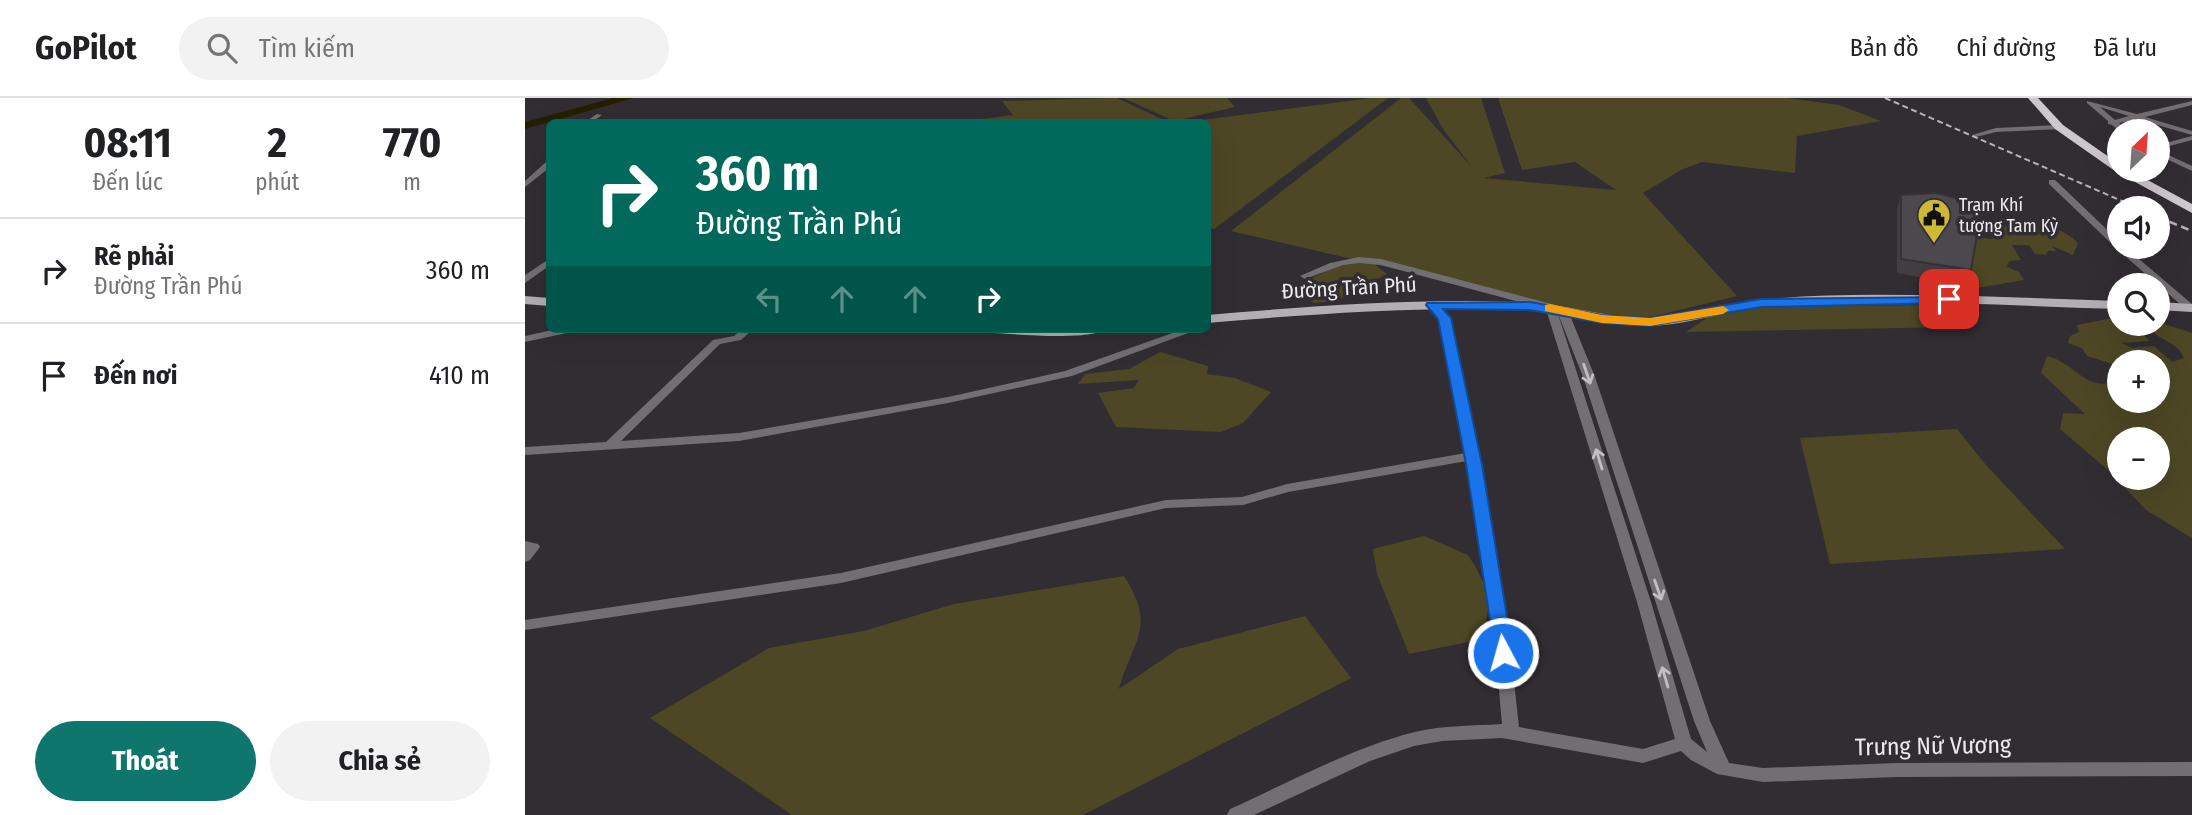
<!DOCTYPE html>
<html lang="vi">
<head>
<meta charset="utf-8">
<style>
	:root { --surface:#fff; --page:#f2f2f2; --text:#202124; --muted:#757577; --line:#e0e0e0; --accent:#0f766e }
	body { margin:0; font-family:"Fira Sans Condensed",sans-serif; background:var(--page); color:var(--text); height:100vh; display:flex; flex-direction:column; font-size:26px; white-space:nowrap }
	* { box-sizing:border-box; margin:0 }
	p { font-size:23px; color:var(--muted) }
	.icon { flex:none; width:38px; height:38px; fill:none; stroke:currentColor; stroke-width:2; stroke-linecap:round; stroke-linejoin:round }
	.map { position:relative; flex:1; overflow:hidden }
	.side { display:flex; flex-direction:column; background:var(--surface); width:525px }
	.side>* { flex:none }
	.banner { position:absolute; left:21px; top:21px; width:665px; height:214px; border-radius:10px; box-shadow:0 7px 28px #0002; background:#00695c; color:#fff; overflow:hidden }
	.needle { width:46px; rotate:25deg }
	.tools { position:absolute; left:1582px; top:21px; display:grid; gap:14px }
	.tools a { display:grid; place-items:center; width:63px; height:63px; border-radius:50%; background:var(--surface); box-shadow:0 7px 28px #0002; font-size:35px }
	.pin { position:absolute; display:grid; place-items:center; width:60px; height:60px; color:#fff; margin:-30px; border-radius:14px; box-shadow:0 4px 10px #0006 }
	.me { position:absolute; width:77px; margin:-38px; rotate:354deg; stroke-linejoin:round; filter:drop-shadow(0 0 5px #0008) }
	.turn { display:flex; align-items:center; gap:24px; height:147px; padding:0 35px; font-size:32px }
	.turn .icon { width:91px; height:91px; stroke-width:2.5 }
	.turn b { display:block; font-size:49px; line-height:60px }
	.lanes { display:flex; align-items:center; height:66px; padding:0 35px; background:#0003; justify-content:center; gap:35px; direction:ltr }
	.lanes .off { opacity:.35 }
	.eta { display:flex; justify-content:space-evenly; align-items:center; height:119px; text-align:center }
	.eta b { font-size:42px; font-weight:700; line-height:49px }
	.cta { display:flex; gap:14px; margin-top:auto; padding:14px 35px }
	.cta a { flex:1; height:80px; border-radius:42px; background:var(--accent); color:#fff; font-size:28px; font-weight:700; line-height:80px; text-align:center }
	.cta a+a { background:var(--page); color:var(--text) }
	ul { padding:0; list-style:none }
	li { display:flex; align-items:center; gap:21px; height:105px; padding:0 35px; border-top:2px solid var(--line) }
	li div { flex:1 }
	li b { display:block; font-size:26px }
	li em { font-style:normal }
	header { display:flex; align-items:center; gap:42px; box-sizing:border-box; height:98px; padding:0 35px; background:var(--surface); border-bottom:2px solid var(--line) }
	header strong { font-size:33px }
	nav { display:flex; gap:38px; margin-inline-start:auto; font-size:24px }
	.search { width:490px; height:63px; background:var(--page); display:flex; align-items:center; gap:18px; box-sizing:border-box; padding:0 24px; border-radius:38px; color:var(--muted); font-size:26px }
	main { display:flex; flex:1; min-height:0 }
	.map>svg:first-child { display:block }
	.green { fill:#4d4725; fill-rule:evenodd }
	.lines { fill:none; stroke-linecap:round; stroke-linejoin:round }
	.river { fill:#251f00; fill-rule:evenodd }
	.minor { fill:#716f71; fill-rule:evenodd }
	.major { fill:#b3aeb3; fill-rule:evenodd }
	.highway { fill:#cec7cd; fill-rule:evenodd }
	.rail-far1 { stroke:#b8b3b7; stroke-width:2; stroke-dasharray:6 3.5; stroke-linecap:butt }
	.rail { stroke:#b8b3b7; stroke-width:2.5; stroke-dasharray:8 4.5; stroke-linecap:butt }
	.wall { fill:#423e42 }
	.building { fill:#4d484d; stroke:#363236; stroke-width:2 }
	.oneway { stroke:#c2bec1 }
	.route { fill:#1a73e8; stroke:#114b97; stroke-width:2 }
	.slow { fill:#f59e0b }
	.labels { text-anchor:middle; stroke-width:7; stroke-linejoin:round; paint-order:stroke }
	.far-poi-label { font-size:18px; fill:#ede9ec; stroke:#322d32; text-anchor:start }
	.street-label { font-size:21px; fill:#ede9ec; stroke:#322d32 }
	.near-street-label { font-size:24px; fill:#ede9ec; stroke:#322d32 }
</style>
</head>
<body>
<header>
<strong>GoPilot</strong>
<div class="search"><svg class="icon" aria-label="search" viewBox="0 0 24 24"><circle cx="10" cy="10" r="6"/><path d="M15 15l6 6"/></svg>Tìm kiếm</div>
<nav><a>Bản đồ</a><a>Chỉ đường</a><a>Đã lưu</a></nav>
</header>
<main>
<section class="side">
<div class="eta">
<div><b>08:11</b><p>Đến lúc</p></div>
<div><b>2</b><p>phút</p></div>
<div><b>770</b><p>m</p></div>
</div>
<ul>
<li><svg class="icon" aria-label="right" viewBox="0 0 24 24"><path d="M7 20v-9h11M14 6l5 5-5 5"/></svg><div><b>Rẽ phải</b><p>Đường Trần Phú</p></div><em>360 m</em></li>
<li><svg class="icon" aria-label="arrive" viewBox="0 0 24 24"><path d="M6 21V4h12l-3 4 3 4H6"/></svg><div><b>Đến nơi</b></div><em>410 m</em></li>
</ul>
<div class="cta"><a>Thoát</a><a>Chia sẻ</a></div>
</section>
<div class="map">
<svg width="1667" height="717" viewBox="0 0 1667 717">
	<rect width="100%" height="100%" fill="#322d32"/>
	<g class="green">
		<path d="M592 0 643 24H434L488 17 477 3Z"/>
		<path d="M598 0H702L710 9 649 23Z"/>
		<path d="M846 0H863L689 131 683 129 682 24H662Z"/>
		<path d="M876 0H884L946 68 918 31 901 0H956L980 75 959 80 1091 92 1050 64 997 72 973 0H1262L1314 7 1356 23 1272 38 1270 75 1177 64 1156 72 1118 95 1212 198 1105 224 849 166 862 176 811 203 789 205 764 191 827 161 706 133Z"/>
		<path d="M1494 123C1517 126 1535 127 1553 145L1548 157 1527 148 1531 153H1523L1521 157 1510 156 1504 147H1487L1496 162 1484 163 1482 169 1494 174 1499 182 1452 190 1445 187V161L1449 139 1467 141 1466 137 1449 133 1458 130 1471 132Z"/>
		<path d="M1411 207 1429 229 1161 234 1198 209Z"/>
		<path d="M1582 221H1594V226H1609L1624 243 1596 245 1607 250 1629 248 1647 264 1659 260C1652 243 1634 243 1623 229L1625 226 1633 224 1667 235V440L1621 412 1583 372 1535 331 1538 315 1560 316 1516 275 1522 258C1551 265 1560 295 1594 283V303H1633V264H1594V268L1562 258 1557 250 1543 245 1545 238 1554 234 1552 227ZM1594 341H1633V380H1594Z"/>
		<path d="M635 254 683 268 682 276 710 280 746 294 718 325 696 334 591 329 573 295 609 290 614 282 553 286 560 276 604 271Z"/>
		<path d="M1432 331 1461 367 1540 451 1305 466 1275 340Z"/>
		<path d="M899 438 943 457 950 468 965 498 958 541 884 556 852 476 848 451Z"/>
		<path d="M599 478C632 529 608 541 594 591L653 551 780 518 826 580 558 717H267L125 620 244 550 339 533 429 506Z"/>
	</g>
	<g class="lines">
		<path class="river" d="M88 0H109L0 31V24Z"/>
		<g class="minor">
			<path d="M1562 3 1612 16 1667 3V7L1620 19 1667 33V37L1612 21 1594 25 1603 33H1595L1587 27 1583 26V23L1562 5ZM1575 9 1604 18 1590 22Z"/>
			<path d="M72 16 77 17 67 24H60Z"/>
			<path d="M1534 27 1538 29 1537 31 1471 34 1451 39 1447 37 1471 30Z"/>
			<path d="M1667 38V42L1633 51V47Z"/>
			<path d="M1633 52 1667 68V73L1633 57Z"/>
			<path d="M21 64H24V70L0 89V83Z"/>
			<path d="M1524 82H1530L1594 143V149H1600L1667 206V214L1663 213 1592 151 1524 86Z"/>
			<path d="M834 159 856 161 1042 210 1070 279 1185 623 1204 665 1238 670 1372 665 1667 664V678L1372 679 1238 684 1192 676 1166 662 1156 653 1118 665 977 640 917 643 889 648 845 663 729 717H702L705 711C763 685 828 649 890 634 919 627 948 628 977 626L966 502 942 363 763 394 718 407 641 410 316 485 0 532V522L316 475 641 402 717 399 762 386 941 355 914 221 902 207 907 204 910 205 924 220 955 366 980 502 994 629 1118 651 1150 641 1112 504 1021 211 856 167 834 165 818 167 780 181 775 178 805 165ZM1032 213 1058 279 1169 623 1182 654 1166 641 1126 504Z"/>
			<path d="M24 161V168L0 185V177Z"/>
			<path d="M32 231H52L51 233 0 244V238Z"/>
			<path d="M217 231H228L216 242 195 246 96 343 214 335 423 299 540 273 659 231H674L547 278 423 305 214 343 0 357V349L81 344 188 242 209 238Z"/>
			<path d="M0 443 13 446 15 449 5 462 0 464Z"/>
		</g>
		<g class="major">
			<path d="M1417 197 1594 203V211C1490 208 1386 201 1282 206 1259 207 1236 208 1214 213 1184 218 1155 227 1125 228 1083 229 1042 213 999 212 893 208 788 216 682 225V217C787 208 891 200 995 204 1040 205 1082 221 1127 220 1164 219 1200 205 1237 202 1296 195 1357 197 1417 197Z"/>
			<path d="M0 198 24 200V208L0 206Z"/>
			<path d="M1633 204 1667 206V214L1633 212Z"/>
			<path d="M460 231H581C565 243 490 236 467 235Z"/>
		</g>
		<path class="highway" d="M1503 0H1513L1538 27 1594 66V72H1604L1667 106V115L1590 73 1530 31Z"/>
		<g class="rail-far1">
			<path d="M1360 0 1613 110"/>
			<path d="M1633 119 1635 120"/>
		</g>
		<path class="rail" d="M1633 119 1667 133"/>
	</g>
	<path class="wall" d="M1376 97 1446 172 1440 187 1372 175V111Z"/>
	<path class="building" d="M1412 95 1457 107 1446 172 1376 161V97Z"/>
	<defs><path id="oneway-shaft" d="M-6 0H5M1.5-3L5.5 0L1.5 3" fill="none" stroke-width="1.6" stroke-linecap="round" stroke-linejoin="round" transform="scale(1.75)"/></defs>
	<g class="oneway">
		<use href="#oneway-shaft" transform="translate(1062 276) rotate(71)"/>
		<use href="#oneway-shaft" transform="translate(1074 361) rotate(-107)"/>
		<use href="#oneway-shaft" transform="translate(1133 492) rotate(71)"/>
		<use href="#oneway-shaft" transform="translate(1140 579) rotate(-106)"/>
	</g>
	<path class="route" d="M1428 199 1430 201 1424 205 1236 209 1125 228 1077 225 1005 212 918 211 926 220 957 366 988 555 985 561H971L941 366 913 221 901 207 902 205 1005 204 1077 217 1125 220 1236 201Z"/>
	<path class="slow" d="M1025 206 1077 217 1125 220 1198 208 1204 212 1198 216 1125 228 1077 225 1020 213V207Z"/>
	<defs>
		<symbol id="civic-pin" viewBox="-11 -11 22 30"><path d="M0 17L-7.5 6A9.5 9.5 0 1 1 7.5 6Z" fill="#ceb838" stroke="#322d32"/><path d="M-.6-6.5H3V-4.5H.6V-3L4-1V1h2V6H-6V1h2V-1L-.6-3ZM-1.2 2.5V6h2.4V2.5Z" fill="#111"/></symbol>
	</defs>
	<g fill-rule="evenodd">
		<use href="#civic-pin" x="1390" y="98" width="38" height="52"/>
	</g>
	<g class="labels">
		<g class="far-poi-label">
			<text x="1434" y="113">Trạm Khí<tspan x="1434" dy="21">tượng Tam Kỳ</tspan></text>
		</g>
		<g class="street-label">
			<text transform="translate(824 190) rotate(-3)" y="7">Đường Trần Phú</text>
		</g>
		<g class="near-street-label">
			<text transform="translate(1408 648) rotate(-1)" y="8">Trưng Nữ Vương</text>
		</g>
	</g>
</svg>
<div class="tools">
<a><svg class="needle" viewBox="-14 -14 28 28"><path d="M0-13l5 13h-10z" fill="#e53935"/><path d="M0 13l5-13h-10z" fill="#757577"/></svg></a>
<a><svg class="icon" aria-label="sound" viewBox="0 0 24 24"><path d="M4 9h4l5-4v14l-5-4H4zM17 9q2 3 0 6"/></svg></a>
<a><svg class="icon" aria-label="search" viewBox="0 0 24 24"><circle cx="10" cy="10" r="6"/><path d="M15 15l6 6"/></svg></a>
<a>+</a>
<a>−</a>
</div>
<div class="pin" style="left:1424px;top:201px;background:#d93025"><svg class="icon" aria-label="arrive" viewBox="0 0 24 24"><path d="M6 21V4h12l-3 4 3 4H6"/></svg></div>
<svg class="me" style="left:978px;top:555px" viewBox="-20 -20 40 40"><circle r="17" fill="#1a73e8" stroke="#fff" stroke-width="3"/><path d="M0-11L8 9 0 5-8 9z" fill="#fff"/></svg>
<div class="banner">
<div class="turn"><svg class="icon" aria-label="right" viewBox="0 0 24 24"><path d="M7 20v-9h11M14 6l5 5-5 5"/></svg><div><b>360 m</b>Đường Trần Phú</div></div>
<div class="lanes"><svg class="icon off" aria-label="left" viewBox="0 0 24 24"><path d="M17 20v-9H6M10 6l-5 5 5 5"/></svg><svg class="icon off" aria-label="ahead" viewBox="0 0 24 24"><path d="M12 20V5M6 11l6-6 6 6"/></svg><svg class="icon off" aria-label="ahead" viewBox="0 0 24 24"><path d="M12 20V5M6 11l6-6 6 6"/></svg><svg class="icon" aria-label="right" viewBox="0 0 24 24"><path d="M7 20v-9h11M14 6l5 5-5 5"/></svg></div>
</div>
</div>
</main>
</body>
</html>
